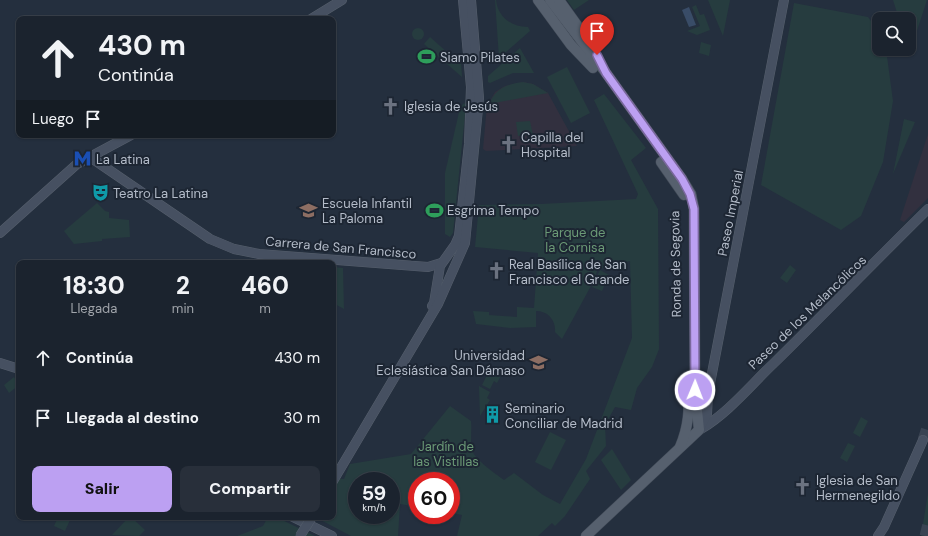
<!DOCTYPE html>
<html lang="es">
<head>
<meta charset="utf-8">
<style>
	:root { --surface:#1b232e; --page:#282f3a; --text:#f1f3f6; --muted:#a0a4aa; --line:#39404a; --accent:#bca0f2 }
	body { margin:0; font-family:"DM Sans",sans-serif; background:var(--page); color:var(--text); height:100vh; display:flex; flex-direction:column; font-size:15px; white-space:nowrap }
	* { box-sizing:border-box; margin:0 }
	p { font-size:13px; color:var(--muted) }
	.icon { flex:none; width:22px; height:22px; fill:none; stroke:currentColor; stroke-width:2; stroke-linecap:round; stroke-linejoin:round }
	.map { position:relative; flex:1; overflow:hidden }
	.panel { position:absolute; left:16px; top:260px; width:320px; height:260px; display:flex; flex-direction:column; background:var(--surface); border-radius:8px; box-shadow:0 1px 3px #0004,0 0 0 1px var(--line) }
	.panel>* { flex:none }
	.top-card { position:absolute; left:16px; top:16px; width:320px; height:122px; border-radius:8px; box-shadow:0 1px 3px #0004,0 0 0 1px var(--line); background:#1b232e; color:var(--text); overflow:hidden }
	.buttons { position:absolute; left:872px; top:12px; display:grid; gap:8px }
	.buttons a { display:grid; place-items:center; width:44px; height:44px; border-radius:8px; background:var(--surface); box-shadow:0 1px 3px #0004,0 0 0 1px var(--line); font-size:20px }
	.speed { position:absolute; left:348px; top:472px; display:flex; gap:8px; font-size:20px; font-weight:700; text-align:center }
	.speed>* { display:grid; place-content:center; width:52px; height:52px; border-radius:50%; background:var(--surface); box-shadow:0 1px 3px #0004,0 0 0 1px var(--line); line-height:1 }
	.speed small { font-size:10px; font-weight:400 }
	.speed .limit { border:6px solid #d22; background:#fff; color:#111 }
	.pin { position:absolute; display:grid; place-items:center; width:34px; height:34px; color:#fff; margin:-41px -17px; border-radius:50% 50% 50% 0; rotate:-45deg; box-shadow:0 0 4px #0007 }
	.pin .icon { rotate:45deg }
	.me { position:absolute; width:44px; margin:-22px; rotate:1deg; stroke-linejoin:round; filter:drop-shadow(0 0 3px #0008) }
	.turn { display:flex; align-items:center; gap:14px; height:84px; padding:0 16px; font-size:18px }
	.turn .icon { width:52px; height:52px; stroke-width:2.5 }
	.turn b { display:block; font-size:28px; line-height:34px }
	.then { display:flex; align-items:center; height:38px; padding:0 16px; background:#0003; gap:8px; font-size:15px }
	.eta { display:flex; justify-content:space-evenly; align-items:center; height:68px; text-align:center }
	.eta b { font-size:24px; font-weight:800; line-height:28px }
	.primary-button { display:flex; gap:8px; margin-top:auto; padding:8px 16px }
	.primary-button a { flex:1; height:46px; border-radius:8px; background:var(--accent); color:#111; font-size:16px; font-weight:800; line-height:46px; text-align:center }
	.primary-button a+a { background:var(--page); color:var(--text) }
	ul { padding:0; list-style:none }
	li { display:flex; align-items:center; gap:12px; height:60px; padding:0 16px }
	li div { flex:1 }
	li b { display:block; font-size:15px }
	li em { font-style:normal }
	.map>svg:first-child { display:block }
	.medical { fill:#32303f }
	.green { fill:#263c3f; fill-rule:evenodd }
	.water { fill:#394c67 }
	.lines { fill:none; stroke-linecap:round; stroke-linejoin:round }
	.highway-tunnel { stroke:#3a4453; stroke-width:11; stroke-dasharray:11 5.5; stroke-linecap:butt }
	.secondary-casing { stroke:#565f6c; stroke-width:10 }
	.primary-casing { stroke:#414a57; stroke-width:11 }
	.secondary { stroke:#465061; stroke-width:9 }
	.primary { stroke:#56606e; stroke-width:10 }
	.secondary-bridge-casing { stroke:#565f6c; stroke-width:10; stroke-linecap:butt }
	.secondary-bridge { stroke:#465061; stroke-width:9 }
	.route-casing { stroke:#7a689d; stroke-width:10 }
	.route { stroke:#bca0f2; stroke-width:7 }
	.labels { text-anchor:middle; stroke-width:4; stroke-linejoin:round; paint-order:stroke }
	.poi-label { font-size:13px; fill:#b4bcc9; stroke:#1d2633; text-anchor:start }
	.street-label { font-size:13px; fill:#b4bcc9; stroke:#1d2633 }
	.park-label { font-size:13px; fill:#6b9a76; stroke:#1d2633 }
</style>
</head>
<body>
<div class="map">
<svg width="928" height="536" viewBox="0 0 928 536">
	<rect width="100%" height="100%" fill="#242f3e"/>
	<g class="medical">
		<path d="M523 82 533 84 548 93 577 146 486 151 483 149 487 105 491 99 495 92 505 86Z"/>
		<path d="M928 134V198L904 222 900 220Z"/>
	</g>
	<g class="green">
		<path d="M495 0H496C498 17 511 27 528 27L530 31 499 58Z"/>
		<path d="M567 0H589L574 10Z"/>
		<path d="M708 0H730L723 36Z"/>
		<path d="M893 0H927L911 49 905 53 904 49H909V19H899Z"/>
		<path d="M794 3 868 17 871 21 879 25V49H886L893 101 883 162 861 216 841 230 761 185Z"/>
		<path d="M696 5 700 15 704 14 710 30 697 35 687 31 700 26 692 7Z"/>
		<circle cx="418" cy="34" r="6"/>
		<path d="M430 37 458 62H461L462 77 424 44Z"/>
		<path d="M701 42 711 45 709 56 699 53Z"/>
		<path d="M520 48 534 73H513L490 83 488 82V76Z"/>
		<path d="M567 67 590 113 571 123 547 77Z"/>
		<path d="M523 82 533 84 548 93 489 104C496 88 507 84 523 82Z"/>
		<path d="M604 94 646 148 631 160 658 209 659 349 652 367 637 388 631 410 615 407 605 425 606 446 586 471 590 479 565 516 555 526 552 523 538 536H457L462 515 451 513V481H417V507L400 504 398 536H351L315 517H333V475L341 479H344L350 464 411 454 450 406 471 421C472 430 470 442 472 450 475 460 496 474 504 480L514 473 543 495 560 504 586 459 632 338 630 261 598 269 592 284 562 339 555 332C556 320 548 311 536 311V327L510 328 476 324 473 311 489 312V315L517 317V307L534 308 538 253 475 247 479 205 541 204 636 199 638 194 594 100ZM357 481H391V515H357Z"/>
		<path d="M464 103 466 105 453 233 450 237 445 234V173L460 108Z"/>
		<path d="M904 119 915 122 893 174Z"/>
		<path d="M530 121 533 135 518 136 516 122Z"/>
		<path d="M97 203 105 211 109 212V218L129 220 130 237 102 239V241L74 244 64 231Z"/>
		<path d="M790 265 796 270 787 283 780 278Z"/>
		<path d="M333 267 343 268 344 309 333 303Z"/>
		<path d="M600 270 609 275 602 291 592 287Z"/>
		<path d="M488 367 505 368 497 383 494 381 490 389 482 385 488 373Z"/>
		<path d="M14 377 19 385 9 393 4 385Z"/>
		<path d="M479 386 490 392 487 398 490 400 480 416Z"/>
		<path d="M861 417 868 421 860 437 853 433Z"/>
		<path d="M550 432 566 440 551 470 535 462Z"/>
		<path d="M848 443 855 446 847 462 840 458Z"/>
		<path d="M612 449 631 480 621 490 601 460Z"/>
		<path d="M928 492V536H921L928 493Z"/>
		<path d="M58 517 70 520 65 531 54 526Z"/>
		<path d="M129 517H131L145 530 139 536 112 535Z"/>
		<path d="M268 517H276L315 536H237L263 526Z"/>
	</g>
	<path class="water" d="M689 7 696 25 689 27 682 10Z"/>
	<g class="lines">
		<g class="highway-tunnel">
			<path d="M923 440 928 425"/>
			<path d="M925 536 928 524"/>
		</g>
		<defs>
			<g id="secondary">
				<path d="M311 19 342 0"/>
				<path d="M90 157 210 239 234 249 259 254 428 267 441 263"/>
				<path d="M0 233 77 164 131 135"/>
				<path d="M432 306 434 303 440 266 455 245 459 236 469 144 471 87 463 0"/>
				<path d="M0 363 19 369"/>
				<path d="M701 429C728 413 750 386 773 364 825 313 876 260 928 209"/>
				<path d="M699 430 707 414 708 394 784 0"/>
				<path d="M333 481 438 304 465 243 479 98 471 0"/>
				<path d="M293 517 332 536"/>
				<path d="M878 536 884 527 923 440"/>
			</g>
			<g id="primary">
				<path d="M538 0 571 45 593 68"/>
				<path d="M550 0 606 73 682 179 691 194 694 209 695 390 699 430 586 536"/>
				<path d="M559 0 584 35"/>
				<path d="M661 162 684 195"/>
				<path d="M680 447C689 426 689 410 689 388"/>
			</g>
		</defs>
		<use href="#secondary" class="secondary-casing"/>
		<use href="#primary" class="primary-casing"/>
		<use href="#secondary" class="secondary"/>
		<use href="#primary" class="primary"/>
		<defs>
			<path id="secondary-bridge" d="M300 536 312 517"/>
		</defs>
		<use href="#secondary-bridge" class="secondary-bridge-casing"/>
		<use href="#secondary-bridge" class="secondary-bridge"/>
	</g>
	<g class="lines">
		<defs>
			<path id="route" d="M597 55 606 73 682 179 690 194 694 209 695 390"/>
		</defs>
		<use href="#route" class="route-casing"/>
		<use href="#route" class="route"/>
	</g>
	<defs>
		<symbol id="stadium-bare" viewBox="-9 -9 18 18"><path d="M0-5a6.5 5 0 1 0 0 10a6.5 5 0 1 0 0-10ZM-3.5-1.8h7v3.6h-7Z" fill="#2e9e5b" stroke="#1d2633" stroke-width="2.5" paint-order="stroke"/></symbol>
		<symbol id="church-bare" viewBox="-9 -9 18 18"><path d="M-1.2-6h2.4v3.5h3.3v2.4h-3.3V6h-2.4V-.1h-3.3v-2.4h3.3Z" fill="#6b7280" stroke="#1d2633" stroke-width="2.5" paint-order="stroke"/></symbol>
		<symbol id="metro-bare" viewBox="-9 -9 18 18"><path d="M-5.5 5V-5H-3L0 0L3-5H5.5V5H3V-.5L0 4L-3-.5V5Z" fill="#1a4fb4" stroke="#1d2633" stroke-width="2.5" paint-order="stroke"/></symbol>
		<symbol id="theatre-bare" viewBox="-9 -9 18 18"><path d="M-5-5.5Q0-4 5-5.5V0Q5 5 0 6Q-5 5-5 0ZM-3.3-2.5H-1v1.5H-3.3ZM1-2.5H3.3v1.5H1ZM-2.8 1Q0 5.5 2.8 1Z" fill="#0f9aa8" stroke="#1d2633" stroke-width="2.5" paint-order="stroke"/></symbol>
		<symbol id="school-bare" viewBox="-9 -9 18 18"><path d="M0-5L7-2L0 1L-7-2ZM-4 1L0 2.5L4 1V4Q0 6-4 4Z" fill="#8d6e63" stroke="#1d2633" stroke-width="2.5" paint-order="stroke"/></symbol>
		<symbol id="university-bare" viewBox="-9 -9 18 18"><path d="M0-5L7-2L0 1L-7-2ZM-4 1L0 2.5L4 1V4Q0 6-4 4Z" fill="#8d6e63" stroke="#1d2633" stroke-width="2.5" paint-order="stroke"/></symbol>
		<symbol id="building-bare" viewBox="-9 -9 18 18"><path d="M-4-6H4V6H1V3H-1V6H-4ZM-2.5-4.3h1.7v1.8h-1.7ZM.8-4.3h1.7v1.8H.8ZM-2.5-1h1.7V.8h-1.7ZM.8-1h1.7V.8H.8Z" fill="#0f9aa8" stroke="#1d2633" stroke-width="2.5" paint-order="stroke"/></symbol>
	</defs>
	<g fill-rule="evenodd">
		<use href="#stadium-bare" x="414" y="44" width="25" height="25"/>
		<use href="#church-bare" x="378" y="94" width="25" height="25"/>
		<use href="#church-bare" x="496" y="132" width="25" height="25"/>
		<use href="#metro-bare" x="70" y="146" width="25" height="25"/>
		<use href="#theatre-bare" x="88" y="180" width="25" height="25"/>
		<use href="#school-bare" x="296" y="198" width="25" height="25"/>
		<use href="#stadium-bare" x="422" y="198" width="25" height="25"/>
		<use href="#church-bare" x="484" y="258" width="25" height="25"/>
		<use href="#university-bare" x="526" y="350" width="25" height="25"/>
		<use href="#building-bare" x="480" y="402" width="25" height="25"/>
		<use href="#church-bare" x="790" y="474" width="25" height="25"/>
	</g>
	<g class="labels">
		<g class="poi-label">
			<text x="440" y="62">Siamo Pilates</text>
			<text x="404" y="111">Iglesia de Jesús</text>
			<text x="521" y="142">Capilla del<tspan x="521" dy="15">Hospital</tspan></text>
			<text x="96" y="164">La Latina</text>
			<text x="113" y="198">Teatro La Latina</text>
			<text x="322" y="208">Escuela Infantil<tspan x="322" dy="15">La Paloma</tspan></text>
			<text x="447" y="215">Esgrima Tempo</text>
			<text x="509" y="269">Real Basílica de San<tspan x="509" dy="15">Francisco el Grande</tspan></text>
			<text x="525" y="360" text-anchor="end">Universidad<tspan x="525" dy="15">Eclesiástica San Dámaso</tspan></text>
			<text x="505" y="413">Seminario<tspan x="505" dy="15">Conciliar de Madrid</tspan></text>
			<text x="816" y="485">Iglesia de San<tspan x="816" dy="15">Hermenegildo</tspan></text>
		</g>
		<g class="street-label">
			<text transform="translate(730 213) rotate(-79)" y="5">Paseo Imperial</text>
			<text transform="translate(341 247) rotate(5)" y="5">Carrera de San Francisco</text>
			<text transform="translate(675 264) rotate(-91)" y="5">Ronda de Segovia</text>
			<text transform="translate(807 312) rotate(-44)" y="5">Paseo de los Melancólicos</text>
		</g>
		<g class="park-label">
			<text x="575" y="237">Parque de<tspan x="575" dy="15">la Cornisa</tspan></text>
			<text x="446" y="451">Jardín de<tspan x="446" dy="15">las Vistillas</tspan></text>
		</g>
	</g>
</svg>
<div class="buttons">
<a><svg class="icon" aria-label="search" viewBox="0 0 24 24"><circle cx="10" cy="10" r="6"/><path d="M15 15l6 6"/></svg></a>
</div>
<div class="speed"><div>59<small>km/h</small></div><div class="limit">60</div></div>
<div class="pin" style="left:597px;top:55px;background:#d93025"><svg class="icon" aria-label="arrive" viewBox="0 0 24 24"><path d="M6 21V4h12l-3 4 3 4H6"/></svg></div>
<svg class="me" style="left:695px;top:390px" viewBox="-20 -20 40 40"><circle r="17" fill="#bca0f2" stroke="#fff" stroke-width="3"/><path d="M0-11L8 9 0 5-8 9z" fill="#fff"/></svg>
<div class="top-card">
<div class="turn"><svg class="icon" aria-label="ahead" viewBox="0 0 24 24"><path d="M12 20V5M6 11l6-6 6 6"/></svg><div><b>430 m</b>Continúa</div></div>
<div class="then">Luego<svg class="icon" aria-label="arrive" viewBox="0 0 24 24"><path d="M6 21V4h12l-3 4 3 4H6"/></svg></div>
</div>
<section class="panel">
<div class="eta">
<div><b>18:30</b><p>Llegada</p></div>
<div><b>2</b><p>min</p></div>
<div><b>460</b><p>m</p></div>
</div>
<ul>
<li><svg class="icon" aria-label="ahead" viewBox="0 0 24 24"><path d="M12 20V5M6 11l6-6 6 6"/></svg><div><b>Continúa</b></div><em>430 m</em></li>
<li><svg class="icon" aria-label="arrive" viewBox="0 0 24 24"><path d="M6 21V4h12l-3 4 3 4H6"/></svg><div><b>Llegada al destino</b></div><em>30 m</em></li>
</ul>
<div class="primary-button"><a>Salir</a><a>Compartir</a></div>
</section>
</div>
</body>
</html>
